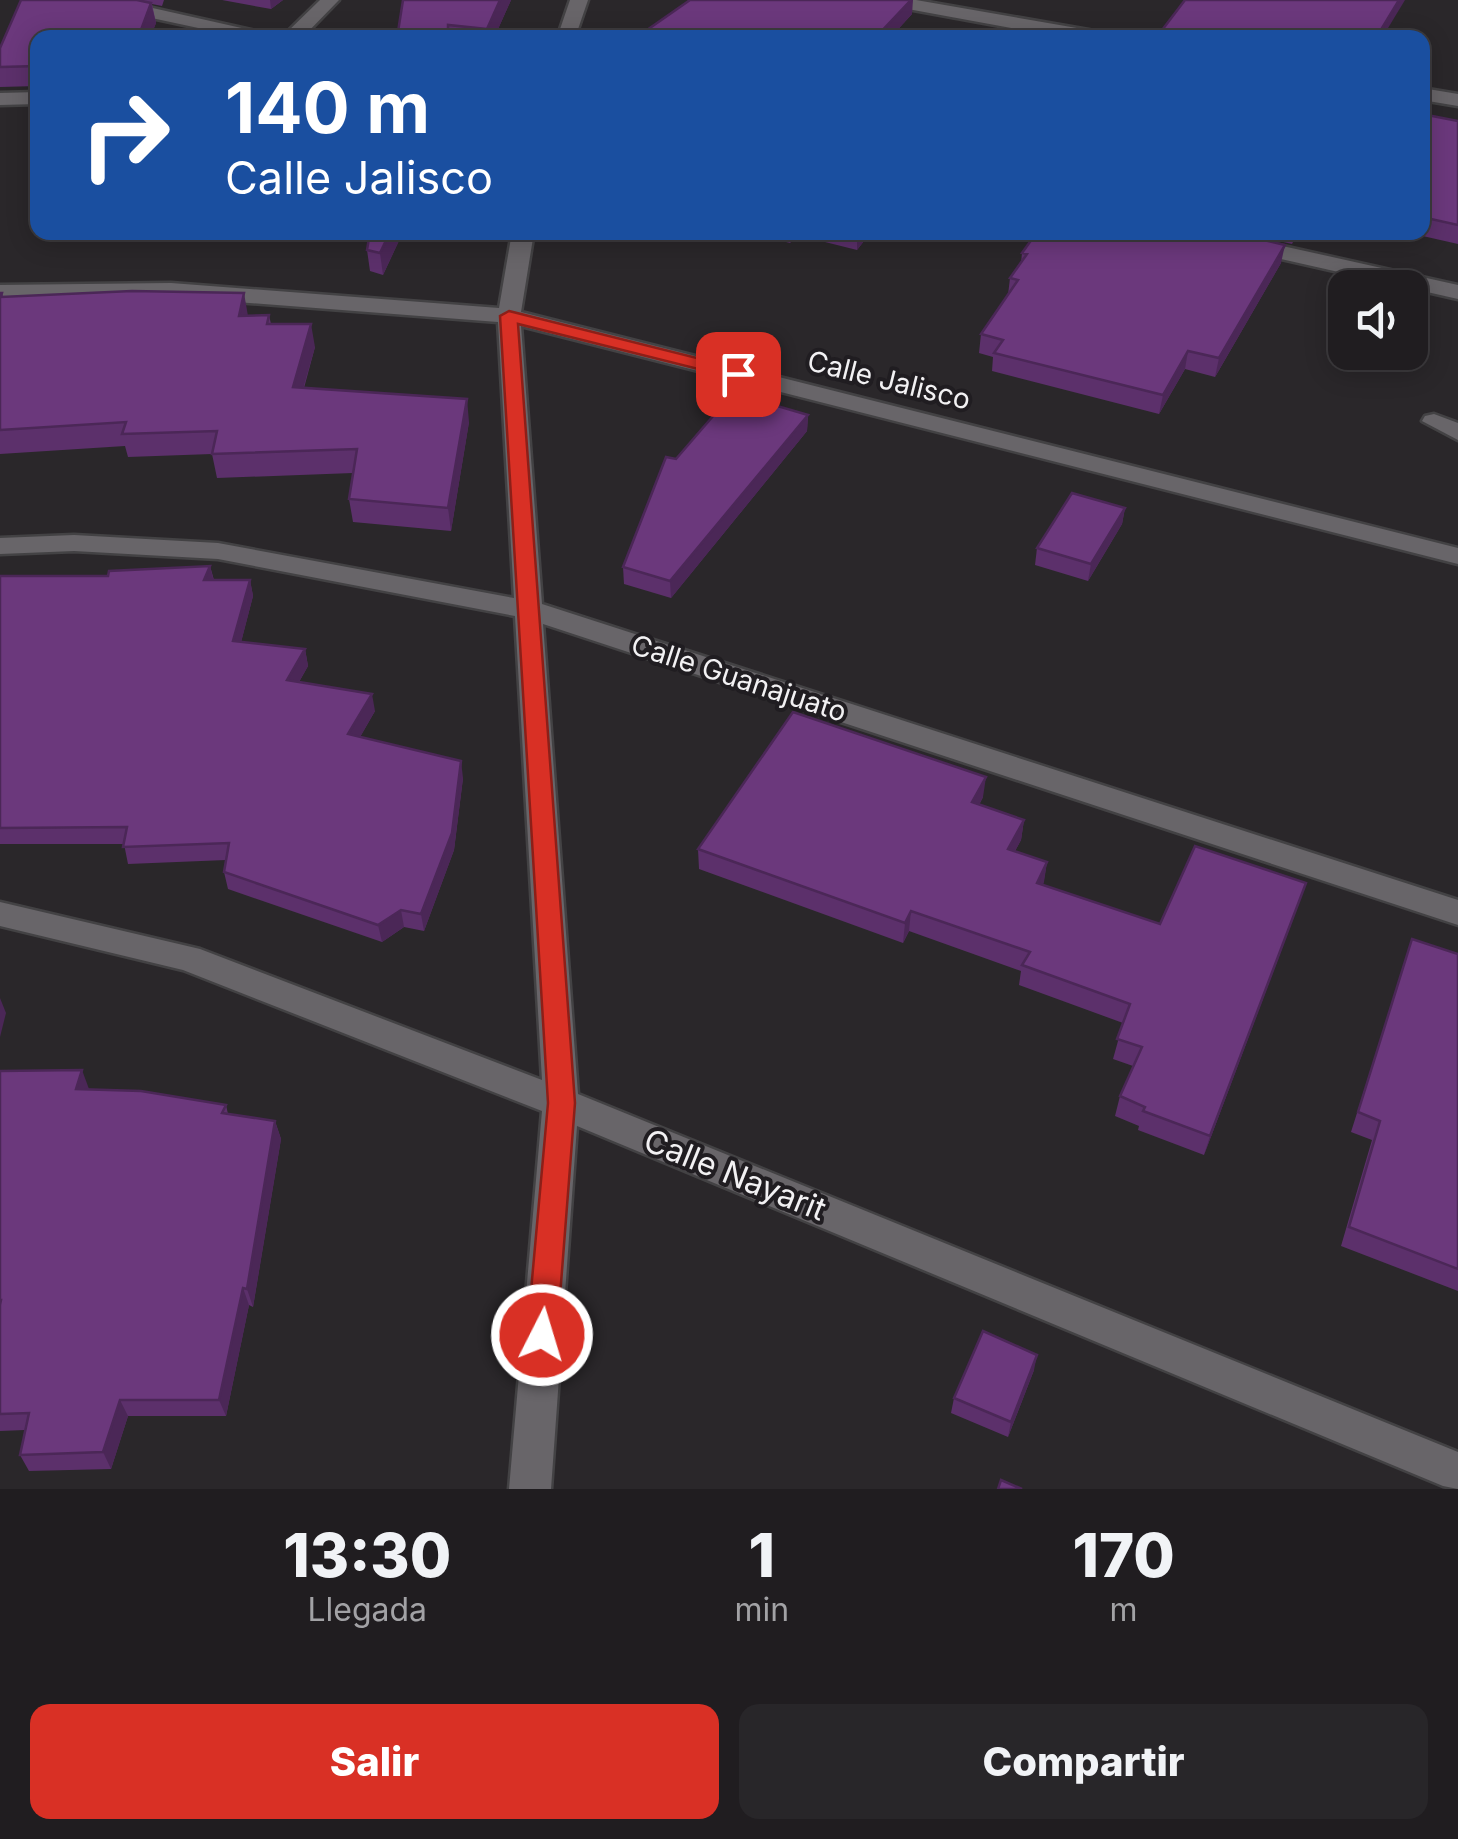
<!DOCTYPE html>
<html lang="es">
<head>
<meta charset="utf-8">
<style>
	:root { --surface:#201d20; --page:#282629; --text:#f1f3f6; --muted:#a2a2a5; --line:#3d3b3e; --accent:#d93025 }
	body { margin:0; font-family:Inter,sans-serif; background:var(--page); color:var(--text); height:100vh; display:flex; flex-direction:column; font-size:38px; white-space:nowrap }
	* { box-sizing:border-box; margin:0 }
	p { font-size:32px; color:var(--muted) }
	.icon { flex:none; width:55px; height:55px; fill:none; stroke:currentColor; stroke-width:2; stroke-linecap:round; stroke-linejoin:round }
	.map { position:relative; height:1489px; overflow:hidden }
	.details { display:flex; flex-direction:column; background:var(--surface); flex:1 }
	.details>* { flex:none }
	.banner { position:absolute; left:30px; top:30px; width:1400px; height:210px; border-radius:20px; box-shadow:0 5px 25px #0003,0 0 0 2px var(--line); background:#1a4fa0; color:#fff; overflow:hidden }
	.buttons { position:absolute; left:1328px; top:270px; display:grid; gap:20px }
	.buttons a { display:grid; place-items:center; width:100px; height:100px; border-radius:20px; background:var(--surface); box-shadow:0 5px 25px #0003,0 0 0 2px var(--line); font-size:50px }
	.pin { position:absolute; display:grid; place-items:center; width:85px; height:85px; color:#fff; margin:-42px; border-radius:20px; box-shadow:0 5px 15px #0006 }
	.me { position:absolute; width:110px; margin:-55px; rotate:5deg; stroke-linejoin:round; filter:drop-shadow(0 0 8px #0008) }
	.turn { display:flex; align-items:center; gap:35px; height:210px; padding:0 30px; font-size:45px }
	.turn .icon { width:130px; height:130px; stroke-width:2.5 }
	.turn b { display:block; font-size:70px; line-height:85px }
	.eta { display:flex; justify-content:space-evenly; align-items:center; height:170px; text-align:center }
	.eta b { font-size:60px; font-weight:800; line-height:70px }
	.button { display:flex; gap:20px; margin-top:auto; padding:20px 30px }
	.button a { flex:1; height:115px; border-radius:20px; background:var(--accent); color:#fff; font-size:40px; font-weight:800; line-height:115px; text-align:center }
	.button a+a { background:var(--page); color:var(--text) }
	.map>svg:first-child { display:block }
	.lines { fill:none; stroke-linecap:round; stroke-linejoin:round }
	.minor-casing { stroke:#434244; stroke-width:5 }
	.minor { fill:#686569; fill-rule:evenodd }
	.wall { fill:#5c306b }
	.shaded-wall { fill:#4b2757 }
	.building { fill:#6b387c; stroke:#4b2757; stroke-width:2.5 }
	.route { fill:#d93025; stroke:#8d1f18; stroke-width:2.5 }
	.labels { text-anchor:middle; stroke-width:8; stroke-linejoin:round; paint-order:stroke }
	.street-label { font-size:28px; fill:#f2f1f3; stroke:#201d21 }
	.near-street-label { font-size:32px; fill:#f2f1f3; stroke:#201d21 }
</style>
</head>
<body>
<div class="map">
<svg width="1458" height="1489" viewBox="0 0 1458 1489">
	<rect width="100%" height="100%" fill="#2a272a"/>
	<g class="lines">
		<defs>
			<g id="minor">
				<path d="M82 0H117L282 37 320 0H339L302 38H245L91 5Z"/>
				<path d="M570 0H588L575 38H557Z"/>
				<path d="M877 0H916L1100 32 1109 38H1066L886 5Z"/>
				<path d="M1422 88 1458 94V106L1422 100Z"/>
				<path d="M38 92V104L0 105V93Z"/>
				<path d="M512 232H534L521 312 1458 548V564L521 326 542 604 1458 900V925L543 624 578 1094 1458 1452V1489L1443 1486 577 1126 551 1489H509L542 1111 183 970 0 926V902L200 949 542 1080 515 616 218 559 74 551 0 554V538L74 535 218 543 514 598 498 322 171 297 0 299V285L171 283 499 308Z"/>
				<path d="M1178 232H1220L1458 285V299L1188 238Z"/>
				<path d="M1434 414 1458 423V440L1422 421 1425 416Z"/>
			</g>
		</defs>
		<use href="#minor" class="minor-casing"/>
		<use href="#minor" class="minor"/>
	</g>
	<g class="wall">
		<path d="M21 0H164L162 6 152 4 156 23 150 38H38V86L0 87V48Z"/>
		<path d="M222 0H283L271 9Z"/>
		<path d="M403 0H511L494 38H397Z"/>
		<path d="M912 14 890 38H647V30Z"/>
		<path d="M1422 114 1458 121V244L1405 232H1422Z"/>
		<path d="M403 232 383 275 370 271 367 250Z"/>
		<path d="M746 232H871L857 250 797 235 790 243Z"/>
		<path d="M1239 232H1298L1292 244Z"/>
		<path d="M1022 253 1281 263 1215 377 1185 369 1159 414 992 371 993 357 979 353 981 334 1008 295 1010 278 1021 263Z"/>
		<path d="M0 293 4 297 248 315H269L271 324 315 347 304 388 469 422 451 531 353 522 349 499 353 473 217 478 212 454 128 457 125 446 0 454Z"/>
		<path d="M808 415 807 431 671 598 624 584 623 567 676 459Z"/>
		<path d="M1125 508 1122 524 1088 581 1035 565 1037 548Z"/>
		<path d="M210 566 214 580H250L253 596 241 642 305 649 308 666 299 682 375 711 360 737 463 778 454 850 424 931 404 927 382 942 228 889 224 872 226 860 128 864 124 844H0V576H108Z"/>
		<path d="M983 797 979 805 1024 820 1021 840 1015 851 1047 862 1043 885 1160 924 1299 903 1204 1155 1138 1130 1139 1126 1115 1116 1120 1096 1133 1066 1113 1059 1123 1023 1019 985 1021 971 909 931 903 943 699 869 698 849Z"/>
		<path d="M1412 939 1458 954V1291L1341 1246 1372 1140 1351 1132Z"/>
		<path d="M0 1071 89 1089 226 1105 228 1114 275 1121 281 1139 253 1307 249 1305 226 1416H128L111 1469 29 1471 20 1455 25 1430 0 1431Z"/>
		<path d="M1034 1370 1008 1437 951 1413 954 1398Z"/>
	</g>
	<g class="shaded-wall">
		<path d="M270 0H283L271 9Z"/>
		<path d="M500 0H511L494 38H487V29Z"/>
		<path d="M911 0H913L912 14 890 38H875Z"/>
		<path d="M1399 0H1405L1382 38H1376Z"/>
		<path d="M151 3 156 23 150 38H138Z"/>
		<path d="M390 232H403L383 275 380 253Z"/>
		<path d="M790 232H797V235L790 243Z"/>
		<path d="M857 232H871L857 250Z"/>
		<path d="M1285 245 1281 263 1215 377 1219 358Z"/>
		<path d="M244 293 248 316H239Z"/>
		<path d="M311 324 315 347 297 410 293 387Z"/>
		<path d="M1188 351 1185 369 1159 414 1163 395Z"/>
		<path d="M467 399 469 422 451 531 448 508Z"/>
		<path d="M808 415 807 431 671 598 670 581Z"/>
		<path d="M1125 508 1122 524 1088 581 1091 564Z"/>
		<path d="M210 566 214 582 204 580Z"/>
		<path d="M250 580 253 596 237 658 233 641Z"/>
		<path d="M305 649 308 666 291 696 287 680Z"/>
		<path d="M372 694 375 711 352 751 348 734Z"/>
		<path d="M461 761 463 778 454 850 424 931 421 914Z"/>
		<path d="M986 777 983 797 970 822 972 802Z"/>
		<path d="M1024 820 1021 840 1005 869 1008 849Z"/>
		<path d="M1047 862 1044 882 1033 903 1037 883Z"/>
		<path d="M1306 883 1299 903 1204 1155 1210 1136Z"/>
		<path d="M401 910 404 927 382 942 378 925Z"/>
		<path d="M911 911 909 931 903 943 905 923Z"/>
		<path d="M0 998 6 1013 0 1037Z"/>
		<path d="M82 1070 89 1089 83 1107 76 1089Z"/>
		<path d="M275 1121 281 1139 253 1307 247 1289Z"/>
		<path d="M243 1288 249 1305 226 1416 219 1400Z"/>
		<path d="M1037 1355 1034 1370 1008 1437 1011 1422Z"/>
		<path d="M120 1400 128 1416 111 1469 103 1452Z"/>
	</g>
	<g class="building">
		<path d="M21 0H137L151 3 138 38H38V66L0 67V48Z"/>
		<path d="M403 0H500L487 29 448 25V38H397Z"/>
		<path d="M690 0H911L875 38H676L647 30Z"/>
		<path d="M1185 0H1399L1376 38H1156Z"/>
		<path d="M1422 114 1458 121V225L1422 217Z"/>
		<path d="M370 232H390L380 253 367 250Z"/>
		<path d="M1037 232H1230L1285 245 1219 358 1188 351 1163 395 994 353 1003 340 981 334 1018 280 1010 278 1027 254 1022 253Z"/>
		<path d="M132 291 244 293 239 316 269 315 267 324H311L293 387 467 399 448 508 349 499 357 449 212 454 217 431 122 434 126 422 0 430V293H2L1 297Z"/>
		<path d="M733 393 808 415 670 581 623 567 666 457 676 459Z"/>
		<path d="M1072 493 1125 508 1091 564 1037 548Z"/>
		<path d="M210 566 204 580H250L233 641 305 649 287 680 372 694 348 734 461 761 452 833 421 914 401 910 378 925 224 872 229 843 123 847 127 827 0 828V576H108L109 571Z"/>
		<path d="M793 712 986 777 972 802 1024 820 1008 849 1047 862 1037 883 1160 924 1195 846 1306 883 1210 1136 1143 1111 1145 1107 1120 1096 1142 1047 1117 1039 1130 1004 1022 965 1030 952 911 911 905 923 698 849Z"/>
		<path d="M1412 939 1458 954V1269L1349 1227 1380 1121 1358 1112Z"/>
		<path d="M82 1070 76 1089 141 1091 226 1105 222 1113 275 1121 247 1289 243 1288 219 1400H120L103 1452 20 1455 29 1413 0 1414V1305L1 1300H0V1071Z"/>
		<path d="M983 1331 1037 1355 1011 1422 954 1398Z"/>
		<path d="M1001 1480 1022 1489H998Z"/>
	</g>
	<path class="route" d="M509 311 745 370 747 374 738 379 518 324 575 1103 557 1335 553 1344 542 1349 532 1344 527 1335 548 1103 500 316Z"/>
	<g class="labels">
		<g class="street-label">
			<text transform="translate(889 380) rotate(14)" y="10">Calle Jalisco</text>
			<text transform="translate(739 678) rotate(18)" y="10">Calle Guanajuato</text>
		</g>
		<g class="near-street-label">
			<text transform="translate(735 1175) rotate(22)" y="11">Calle Nayarit</text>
		</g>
	</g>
</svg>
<div class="buttons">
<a><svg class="icon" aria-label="sound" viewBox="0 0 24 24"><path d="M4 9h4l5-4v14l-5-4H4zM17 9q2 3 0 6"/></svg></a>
</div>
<div class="pin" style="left:738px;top:374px;background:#d93025"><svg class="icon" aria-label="arrive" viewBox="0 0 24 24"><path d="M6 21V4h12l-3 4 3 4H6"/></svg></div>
<svg class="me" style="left:542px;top:1335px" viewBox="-20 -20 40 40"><circle r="17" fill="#d93025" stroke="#fff" stroke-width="3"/><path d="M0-11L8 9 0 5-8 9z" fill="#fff"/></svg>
<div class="banner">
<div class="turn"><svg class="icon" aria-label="right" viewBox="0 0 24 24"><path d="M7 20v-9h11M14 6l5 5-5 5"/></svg><div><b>140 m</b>Calle Jalisco</div></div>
</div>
</div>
<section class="details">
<div class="eta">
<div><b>13:30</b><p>Llegada</p></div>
<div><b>1</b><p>min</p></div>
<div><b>170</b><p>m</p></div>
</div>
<div class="button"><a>Salir</a><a>Compartir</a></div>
</section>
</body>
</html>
